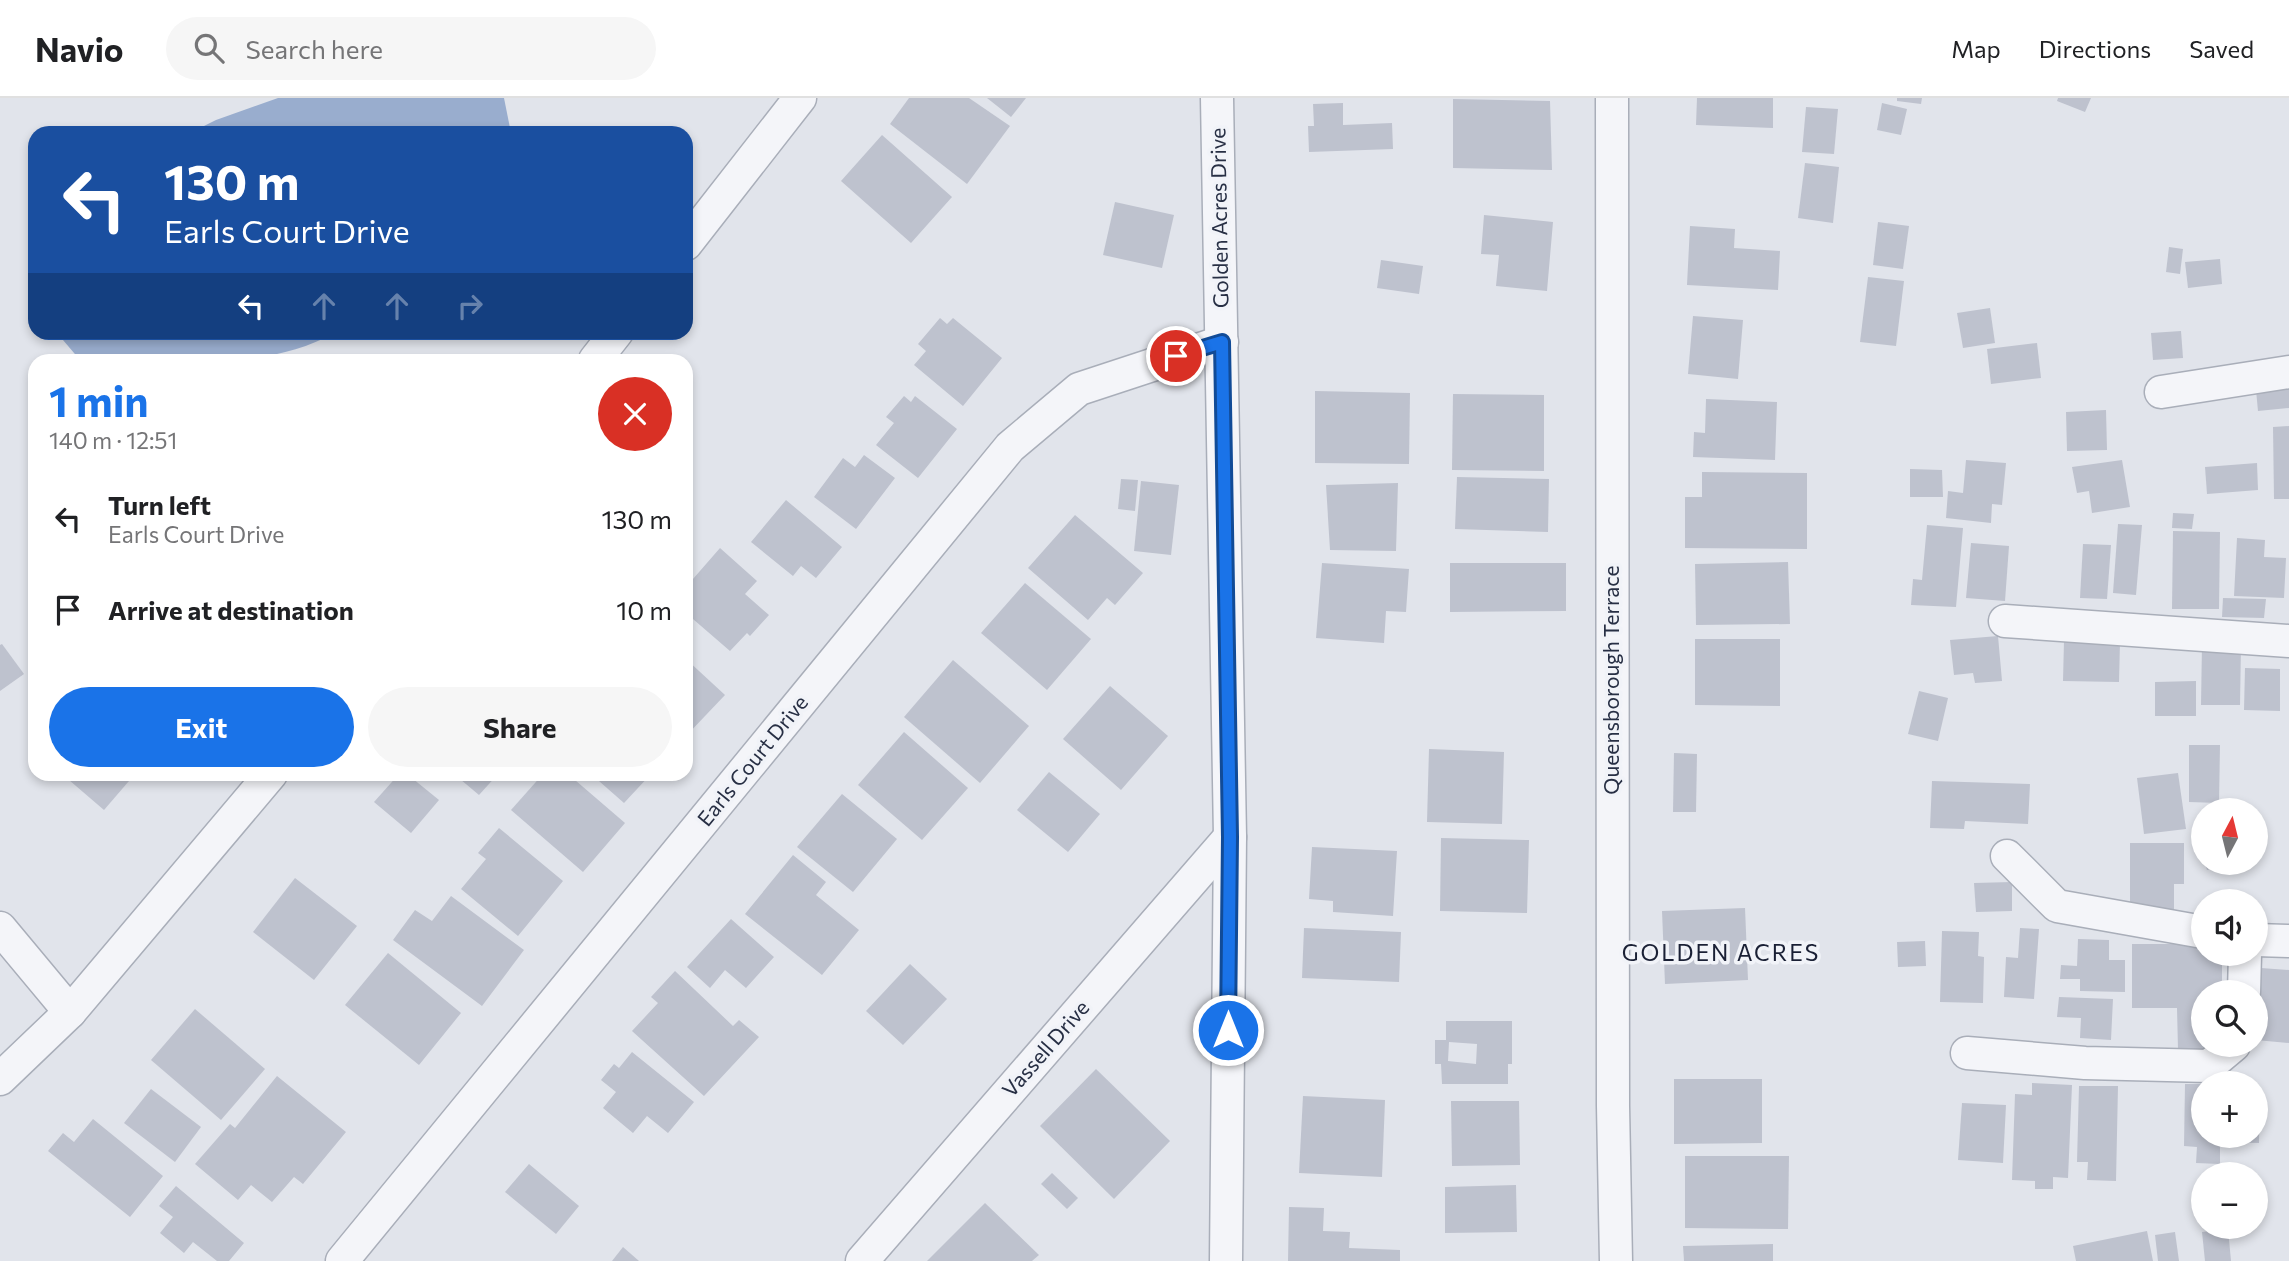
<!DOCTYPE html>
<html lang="en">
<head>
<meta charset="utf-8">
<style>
	:root { --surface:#fff; --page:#f6f6f6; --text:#202124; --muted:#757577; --line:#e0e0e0; --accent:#1a73e8 }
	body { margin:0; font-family:Commissioner,sans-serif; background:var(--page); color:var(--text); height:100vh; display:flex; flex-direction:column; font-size:26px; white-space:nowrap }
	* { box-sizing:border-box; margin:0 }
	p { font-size:23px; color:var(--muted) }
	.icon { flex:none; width:38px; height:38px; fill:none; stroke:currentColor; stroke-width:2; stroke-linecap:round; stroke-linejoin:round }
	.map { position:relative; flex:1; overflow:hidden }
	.details { position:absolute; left:28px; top:256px; width:665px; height:427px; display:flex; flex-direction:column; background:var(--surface); border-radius:21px; box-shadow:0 4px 10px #0003 }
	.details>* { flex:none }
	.banner { position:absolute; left:28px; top:28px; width:665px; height:214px; border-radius:21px; box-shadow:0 4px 10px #0003; background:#1a4fa0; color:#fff; overflow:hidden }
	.needle { width:46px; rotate:7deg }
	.buttons { position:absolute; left:2191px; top:700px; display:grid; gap:14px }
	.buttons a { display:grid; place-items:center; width:77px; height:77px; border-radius:50%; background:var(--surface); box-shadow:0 4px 10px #0003; font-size:35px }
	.pin { position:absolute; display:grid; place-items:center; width:60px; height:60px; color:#fff; margin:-30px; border:4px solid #fff; border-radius:50%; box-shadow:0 2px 7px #0007 }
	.me { position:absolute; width:77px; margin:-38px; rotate:0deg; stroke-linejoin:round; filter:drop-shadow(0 0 5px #0008) }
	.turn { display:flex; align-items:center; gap:24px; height:147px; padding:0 21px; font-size:32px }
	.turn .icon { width:91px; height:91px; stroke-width:2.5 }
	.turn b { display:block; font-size:49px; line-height:60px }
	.lanes { display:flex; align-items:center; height:66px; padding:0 21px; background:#0003; justify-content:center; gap:35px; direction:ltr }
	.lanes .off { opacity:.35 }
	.round { display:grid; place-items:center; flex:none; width:74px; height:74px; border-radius:37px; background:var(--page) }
	.summary { display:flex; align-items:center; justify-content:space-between; height:119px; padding:0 21px }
	h1 { font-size:42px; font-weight:700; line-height:52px; color:var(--accent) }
	.cta { display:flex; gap:14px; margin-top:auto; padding:14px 21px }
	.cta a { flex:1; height:80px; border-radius:42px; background:var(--accent); color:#fff; font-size:28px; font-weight:700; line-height:80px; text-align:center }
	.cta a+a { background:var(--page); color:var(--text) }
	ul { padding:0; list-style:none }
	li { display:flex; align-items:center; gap:21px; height:91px; padding:0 21px }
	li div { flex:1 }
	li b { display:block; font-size:26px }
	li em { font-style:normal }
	header { display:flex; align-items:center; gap:42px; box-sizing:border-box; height:98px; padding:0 35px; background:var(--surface); border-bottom:2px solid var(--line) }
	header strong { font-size:33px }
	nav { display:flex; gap:38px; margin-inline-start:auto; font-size:24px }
	.search { width:490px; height:63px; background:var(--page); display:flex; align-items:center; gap:18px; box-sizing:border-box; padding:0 24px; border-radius:38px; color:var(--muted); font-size:26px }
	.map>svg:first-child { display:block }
	.water { fill:#99adce }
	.building { fill:#bec2ce; fill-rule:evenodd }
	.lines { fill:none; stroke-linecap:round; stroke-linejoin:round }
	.street-casing { stroke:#a9aeb9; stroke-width:35 }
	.street { stroke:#f4f5f9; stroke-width:32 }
	.route-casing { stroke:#114b97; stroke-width:18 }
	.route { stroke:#1a73e8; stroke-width:12 }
	.labels { text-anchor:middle; stroke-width:7; stroke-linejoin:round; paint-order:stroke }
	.street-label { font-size:21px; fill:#272f44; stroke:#f1f3f8 }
	.neighbourhood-label { font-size:23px; letter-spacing:2px; fill:#1a2035; stroke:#f1f3f8 }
</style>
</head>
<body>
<header>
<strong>Navio</strong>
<div class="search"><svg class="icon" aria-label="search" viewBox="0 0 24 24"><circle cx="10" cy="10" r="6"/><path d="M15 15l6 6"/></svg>Search here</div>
<nav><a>Map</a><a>Directions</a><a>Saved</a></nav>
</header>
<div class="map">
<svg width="2289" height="1163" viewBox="0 0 2289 1163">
	<rect width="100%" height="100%" fill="#e1e4eb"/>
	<g class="water">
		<path d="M278 0H504L511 35H190L216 22Z"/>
		<path d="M57 235H335C258 276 164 263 80 262Z"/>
	</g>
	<g class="building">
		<path d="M909 0H969L1010 28 967 86 890 26Z"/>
		<path d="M987 0H1026L1011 19Z"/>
		<path d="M1697 0H1773V30L1696 27Z"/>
		<path d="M1897 0H1922L1921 6 1897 3Z"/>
		<path d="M2058 0H2091L2085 14 2057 3Z"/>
		<path d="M1453 1 1550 3 1552 72 1453 70Z"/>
		<path d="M1343 5V27L1392 25 1393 51 1309 54 1308 28H1314L1313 6Z"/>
		<path d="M1882 5 1907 11 1901 37 1877 32Z"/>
		<path d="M1806 9 1838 11 1834 56 1802 54Z"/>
		<path d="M882 37 952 99 911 145 841 83Z"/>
		<path d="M1805 65 1839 69 1833 125 1798 120Z"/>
		<path d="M1115 104 1174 117 1162 170 1103 157Z"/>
		<path d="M1484 117 1553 124 1547 193 1496 188 1499 157 1481 156Z"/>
		<path d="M1878 124 1909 128 1903 171 1873 167Z"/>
		<path d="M1690 128 1735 131 1734 150 1780 153 1778 192 1687 187Z"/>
		<path d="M2169 149 2183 151 2180 176 2166 174Z"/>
		<path d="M2220 161 2222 186 2188 190 2185 164Z"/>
		<path d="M1381 162 1423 168 1419 196 1377 190Z"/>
		<path d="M1868 179 1904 183 1896 248 1860 244Z"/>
		<path d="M1990 210 1995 245 1963 250 1957 215Z"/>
		<path d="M1693 218 1743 222 1738 281 1688 276Z"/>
		<path d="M940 220 947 226 953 220 1002 260 963 308 914 267 926 253 918 246Z"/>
		<path d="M2181 233 2183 260 2153 262 2151 235Z"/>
		<path d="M2037 245 2041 280 1991 286 1987 251Z"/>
		<path d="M2289 290V310L2258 313 2256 292Z"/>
		<path d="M1315 293 1410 295 1409 366 1315 365Z"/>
		<path d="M1453 296 1544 297V373L1452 372Z"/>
		<path d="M904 298 911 304 915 298 957 331 918 380 876 347 894 325 886 319Z"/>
		<path d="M1706 301 1777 304 1775 362 1693 359 1694 334 1705 335Z"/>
		<path d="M2106 312 2107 352 2067 353 2066 314Z"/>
		<path d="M2289 328V401H2274L2273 329Z"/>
		<path d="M864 357 895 380 856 431 814 399 843 360 855 369Z"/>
		<path d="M1966 362 2006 365 2002 407 1992 406 1991 425 1946 420 1948 393 1963 395Z"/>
		<path d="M2122 362 2130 409 2092 415 2089 393 2077 395 2072 369Z"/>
		<path d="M2257 365 2258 392 2207 396 2205 369Z"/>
		<path d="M1910 371 1942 372 1943 399H1910Z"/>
		<path d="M1702 374 1807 375V451L1685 450V399H1702Z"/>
		<path d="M1457 379 1549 381 1548 434 1455 431Z"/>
		<path d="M1121 381 1138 382 1135 413 1118 411Z"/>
		<path d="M1141 383 1179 387 1171 457 1134 453Z"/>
		<path d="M1398 385 1396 453 1330 452 1326 387Z"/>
		<path d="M786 402 842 449 816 480 801 468 793 478 751 444Z"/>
		<path d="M2173 415 2194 416 2192 431 2172 430Z"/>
		<path d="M1075 417 1143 475 1115 507 1107 500 1088 522 1028 470Z"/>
		<path d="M2118 426 2142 427 2136 497 2113 495Z"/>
		<path d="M1927 427 1963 430 1956 509 1911 507 1913 481 1922 482Z"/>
		<path d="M2173 433 2220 434 2219 511H2172Z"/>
		<path d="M2237 440 2265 442 2264 459 2286 460 2284 500 2234 498Z"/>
		<path d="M1971 445 2009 448 2005 503 1966 500Z"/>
		<path d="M2083 446 2111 447 2107 501 2080 500Z"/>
		<path d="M720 450 757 483 745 496 769 517 750 538 747 535 730 553 686 515V489Z"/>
		<path d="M1788 464 1790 526 1696 527 1695 466Z"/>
		<path d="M1322 465 1409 471 1406 514 1386 513 1384 545 1316 540Z"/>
		<path d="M1450 465H1566V513L1450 514Z"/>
		<path d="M1025 485 1091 541 1047 592 981 535Z"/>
		<path d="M2223 500 2266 501 2264 520 2222 519Z"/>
		<path d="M1998 538 2002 583 1975 585 1973 575 1954 577 1950 542Z"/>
		<path d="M1695 541H1780V608L1695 607Z"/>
		<path d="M2064 543 2120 544 2119 584 2063 583Z"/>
		<path d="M2 546 24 576 0 593V547Z"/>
		<path d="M2202 546H2241L2240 607H2201Z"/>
		<path d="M686 561 725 597 686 638Z"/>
		<path d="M953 562 1029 628 980 685 904 619Z"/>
		<path d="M2245 570 2280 571V613L2244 612Z"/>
		<path d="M2196 583V618H2155V584Z"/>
		<path d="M1110 588 1168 638 1121 692 1063 641Z"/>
		<path d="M1919 593 1948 600 1938 643 1908 636Z"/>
		<path d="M904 634 968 690 922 742 858 687Z"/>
		<path d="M2189 647H2220L2219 705 2189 704Z"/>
		<path d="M1429 651 1504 654 1502 726 1427 724Z"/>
		<path d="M1674 655 1697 656 1696 714H1673Z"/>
		<path d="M1049 674 1100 716 1068 754 1017 712Z"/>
		<path d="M2178 675 2186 731 2144 736 2137 680Z"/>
		<path d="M62 676H135L104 712Z"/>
		<path d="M399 676H407L439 702 411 735 374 704Z"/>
		<path d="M454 676H498L479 697Z"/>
		<path d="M543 676H568L625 725 583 774 511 712Z"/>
		<path d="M591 676H651L624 705Z"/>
		<path d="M1932 683 2030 686 2028 726 1965 723 1964 731 1930 730Z"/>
		<path d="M842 696 897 741 853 794 797 749Z"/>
		<path d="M499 730 563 783 518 838 461 791 486 761 478 755Z"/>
		<path d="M1441 740 1529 742 1527 815 1440 813Z"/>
		<path d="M2130 745H2184V786H2174V814H2130Z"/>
		<path d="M1312 749 1397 753 1393 818 1333 814V803L1309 801Z"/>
		<path d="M793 757 826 784 816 797 859 832 822 877 745 816Z"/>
		<path d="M2205 765H2231V766L2207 772Z"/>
		<path d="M295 780 357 828 314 882 253 834Z"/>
		<path d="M2012 784V813L1976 814 1974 785Z"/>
		<path d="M451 798 524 852 482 908 393 842 415 812 432 823Z"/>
		<path d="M1745 810 1748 882 1665 886 1662 813Z"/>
		<path d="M731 821 774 859 746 890 725 872 710 890 687 869Z"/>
		<path d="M1304 830 1401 834 1399 884 1302 880Z"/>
		<path d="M2020 830 2039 831 2034 901 2004 899 2006 859 2018 860Z"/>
		<path d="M1942 833 1979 834 1978 858 1984 859 1983 905 1940 904Z"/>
		<path d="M2078 841 2109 842V862H2125V894L2080 893V881H2060L2061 867 2077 868Z"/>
		<path d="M1925 843 1926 868 1898 869 1897 844Z"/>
		<path d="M2132 846H2203V856H2222V894H2203V947H2222V951H2178L2177 910H2132Z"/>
		<path d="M388 855 461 915 419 967 345 907Z"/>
		<path d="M910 866 947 901 903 947 866 913Z"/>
		<path d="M2261 870 2289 872V945L2256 942Z"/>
		<path d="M675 873 733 928 739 922 759 939 704 998 632 933 658 905 651 899Z"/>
		<path d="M2059 899 2113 901 2111 942 2080 940 2081 920 2057 919Z"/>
		<path d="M195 911 265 971 221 1022 151 962Z"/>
		<path d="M1446 923H1512V966H1508V986H1442L1441 966H1435V942H1446ZM1449 944 1477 946 1476 966 1448 963Z"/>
		<path d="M632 954 694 1004 668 1035 647 1018 633 1035 603 1010 616 994 601 982 614 966 619 970Z"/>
		<path d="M1096 971 1170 1043 1114 1101 1040 1028Z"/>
		<path d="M277 978 346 1034 303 1086 294 1079 272 1104 251 1087 238 1102 195 1066 230 1026 235 1030Z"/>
		<path d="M1674 981H1762V1045L1674 1046Z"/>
		<path d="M2032 985 2072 987 2068 1080 2053 1079V1091H2035V1083L2012 1082 2015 996 2032 997Z"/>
		<path d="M2185 986H2203V1038H2256V987L2260 988 2259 1045 2220 1044V1066L2196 1065 2197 1049 2184 1048Z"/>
		<path d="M2079 988H2118L2116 1083 2087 1082 2088 1064H2077Z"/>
		<path d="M151 991 201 1029 175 1064 124 1025Z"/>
		<path d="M1303 998 1385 1002 1382 1079 1299 1075Z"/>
		<path d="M1451 1003H1519L1520 1067 1452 1068Z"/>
		<path d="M1962 1005 2006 1007 2003 1065 1958 1062Z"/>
		<path d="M93 1021 163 1078 130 1119 48 1053 63 1035 74 1044Z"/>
		<path d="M1685 1058H1789L1788 1131 1685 1130Z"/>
		<path d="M529 1066 579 1108 556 1136 505 1094Z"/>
		<path d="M1052 1075 1078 1100 1067 1111 1041 1086Z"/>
		<path d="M1516 1087 1517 1134 1445 1135V1089Z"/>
		<path d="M176 1088 244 1145 229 1163H217L193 1144 184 1155 160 1135 173 1119 159 1108Z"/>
		<path d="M985 1105 1039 1157 1032 1163H927Z"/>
		<path d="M1289 1109 1324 1110 1323 1133 1350 1134 1349 1150 1400 1152V1163H1288Z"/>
		<path d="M2228 1131 2231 1163H2205L2202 1134Z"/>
		<path d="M2147 1133 2153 1163H2076L2073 1148Z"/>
		<path d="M2175 1134 2179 1163H2158L2155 1137Z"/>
		<path d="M1773 1146V1163H1684L1683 1148Z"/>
		<path d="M623 1149 639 1163H612Z"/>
	</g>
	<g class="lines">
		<defs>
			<g id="street">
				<path d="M1217 0 1230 739 1226 1163"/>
				<path d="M1612 0 1613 1008 1616 1163"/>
				<path d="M686 146 800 0"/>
				<path d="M595 262 617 234"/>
				<path d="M2161 294 2289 274"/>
				<path d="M2005 523 2289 543"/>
				<path d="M2007 758 2057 808 2203 834"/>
				<path d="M0 830 70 914"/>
				<path d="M2256 842 2289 843"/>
				<path d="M2244 894 2245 856"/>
				<path d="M1967 955 2085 965 2209 968 2234 947"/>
				<path d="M0 981 70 914 271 676"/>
				<path d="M342 1163 1010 349 1079 291 1222 244"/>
				<path d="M862 1163 1230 739"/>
			</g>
		</defs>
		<use href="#street" class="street-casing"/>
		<use href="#street" class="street"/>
	</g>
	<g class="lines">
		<defs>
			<path id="route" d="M1176 258 1222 244 1230 739 1228 932"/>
		</defs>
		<use href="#route" class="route-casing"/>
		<use href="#route" class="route"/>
	</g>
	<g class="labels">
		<g class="street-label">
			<text transform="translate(1220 120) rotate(-91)" y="7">Golden Acres Drive</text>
			<text transform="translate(1612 582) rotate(-90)" y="7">Queensborough Terrace</text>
			<text transform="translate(753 663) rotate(-51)" y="7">Earls Court Drive</text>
			<text transform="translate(1046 951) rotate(-49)" y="7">Vassell Drive</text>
		</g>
		<g class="neighbourhood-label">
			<text x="1721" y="863">GOLDEN ACRES</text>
		</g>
	</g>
</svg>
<div class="buttons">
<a><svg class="needle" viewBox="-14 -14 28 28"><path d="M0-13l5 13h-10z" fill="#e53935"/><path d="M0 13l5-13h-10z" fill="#757577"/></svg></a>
<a><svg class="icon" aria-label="sound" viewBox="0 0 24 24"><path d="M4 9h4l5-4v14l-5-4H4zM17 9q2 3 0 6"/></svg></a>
<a><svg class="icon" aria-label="search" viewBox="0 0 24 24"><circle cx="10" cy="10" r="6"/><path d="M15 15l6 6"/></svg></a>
<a>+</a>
<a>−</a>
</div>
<div class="pin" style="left:1176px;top:258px;background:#d93025"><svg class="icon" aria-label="arrive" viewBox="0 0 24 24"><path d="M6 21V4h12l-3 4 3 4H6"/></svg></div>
<svg class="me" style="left:1228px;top:932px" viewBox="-20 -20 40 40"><circle r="17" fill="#1a73e8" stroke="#fff" stroke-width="3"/><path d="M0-11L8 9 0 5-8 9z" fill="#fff"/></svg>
<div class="banner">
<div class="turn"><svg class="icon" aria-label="left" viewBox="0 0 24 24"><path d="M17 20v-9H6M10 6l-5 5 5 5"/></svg><div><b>130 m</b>Earls Court Drive</div></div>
<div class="lanes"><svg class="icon" aria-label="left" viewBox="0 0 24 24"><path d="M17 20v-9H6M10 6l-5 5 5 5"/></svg><svg class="icon off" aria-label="ahead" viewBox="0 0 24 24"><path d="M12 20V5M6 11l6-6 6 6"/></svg><svg class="icon off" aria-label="ahead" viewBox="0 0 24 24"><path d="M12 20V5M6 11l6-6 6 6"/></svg><svg class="icon off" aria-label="right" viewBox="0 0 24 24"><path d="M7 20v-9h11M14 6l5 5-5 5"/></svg></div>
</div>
<section class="details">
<div class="summary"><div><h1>1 min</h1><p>140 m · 12:51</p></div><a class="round" style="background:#d93025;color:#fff"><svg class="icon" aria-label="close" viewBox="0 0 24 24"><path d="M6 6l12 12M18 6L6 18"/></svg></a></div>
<ul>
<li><svg class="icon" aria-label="left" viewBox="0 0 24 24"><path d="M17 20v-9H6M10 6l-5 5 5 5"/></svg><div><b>Turn left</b><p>Earls Court Drive</p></div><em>130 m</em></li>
<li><svg class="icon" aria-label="arrive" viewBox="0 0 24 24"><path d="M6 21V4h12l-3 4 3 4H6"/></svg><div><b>Arrive at destination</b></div><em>10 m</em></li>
</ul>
<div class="cta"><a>Exit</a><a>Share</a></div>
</section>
</div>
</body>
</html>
